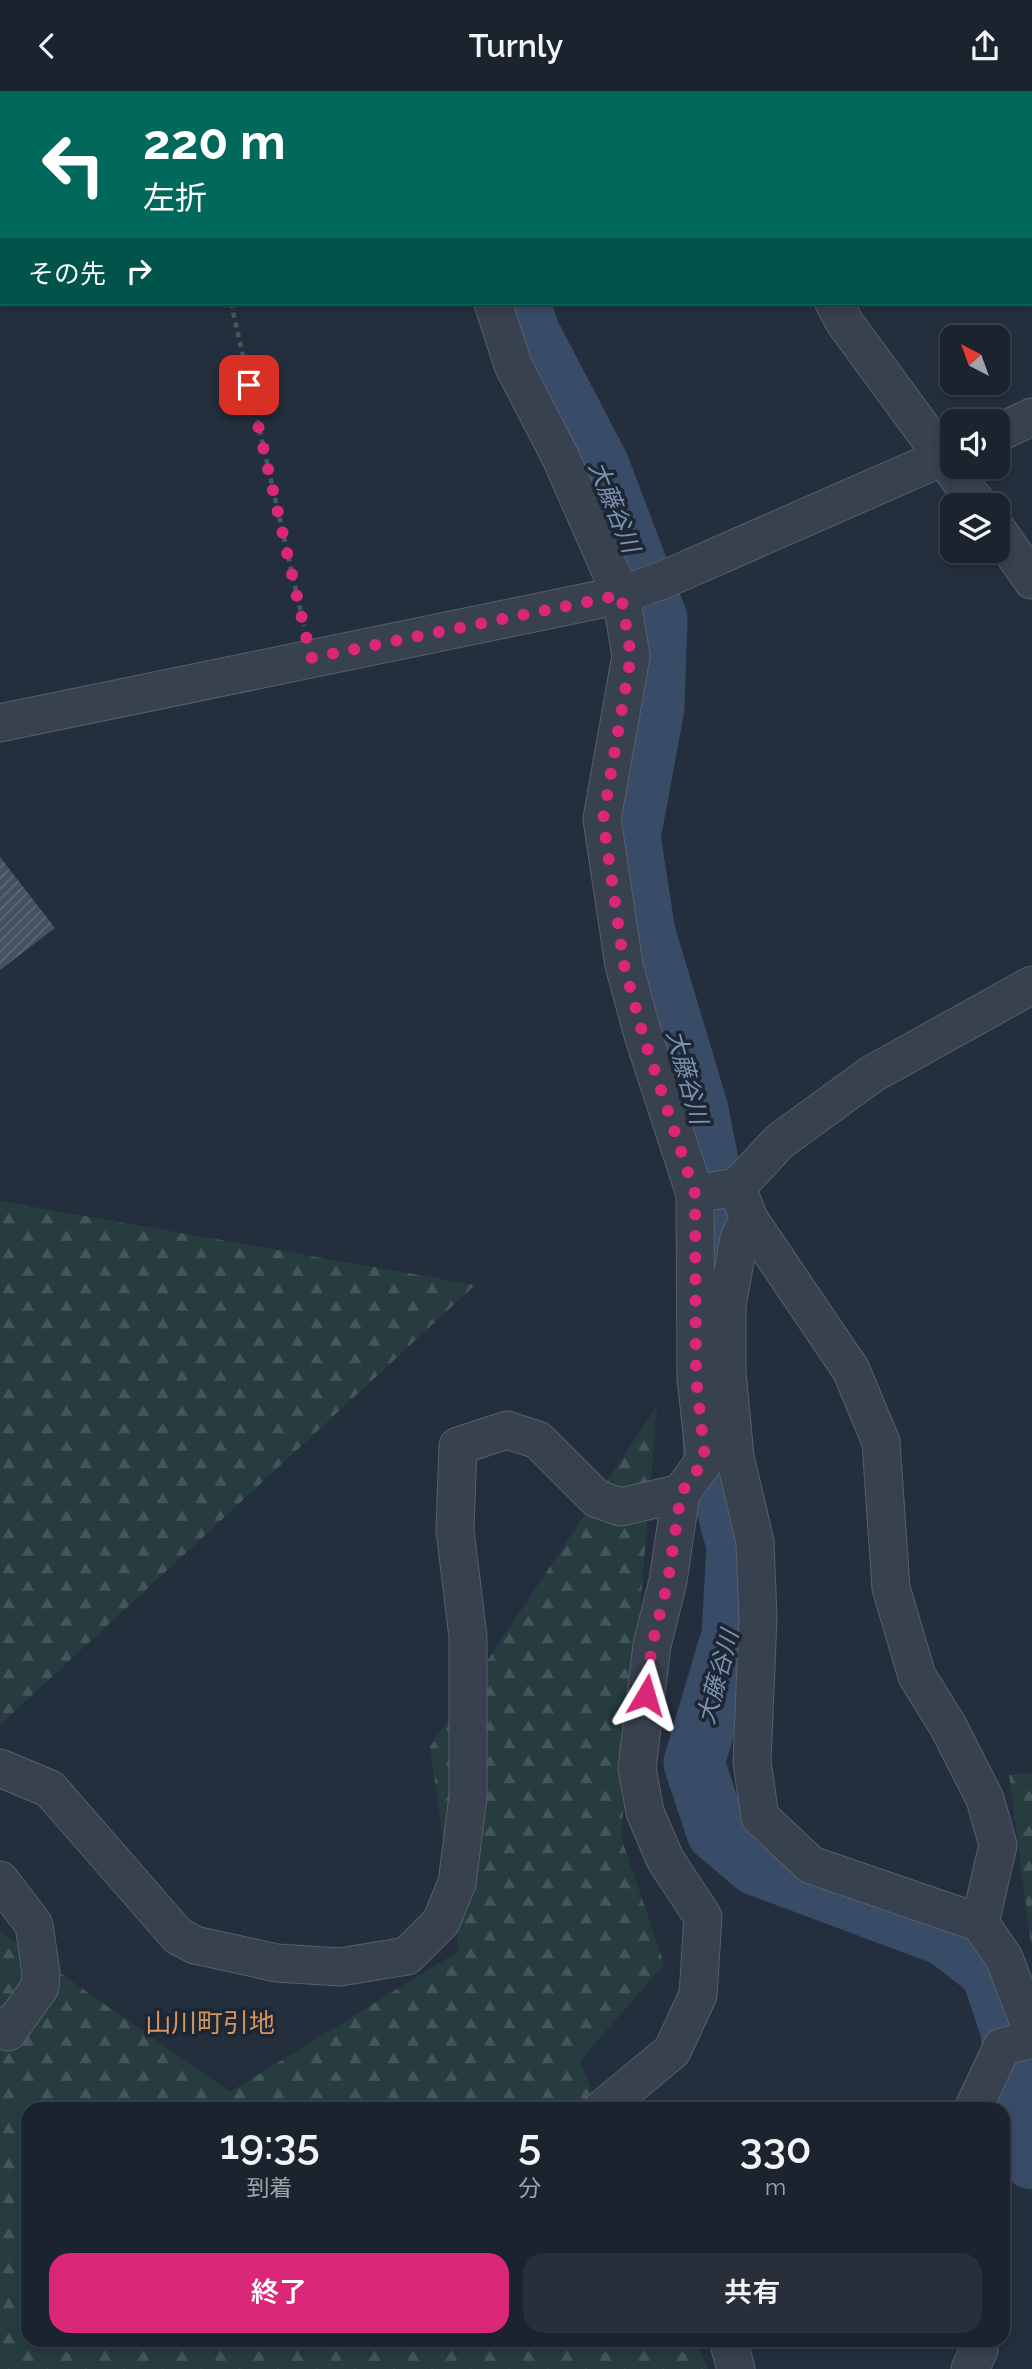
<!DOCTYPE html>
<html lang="ja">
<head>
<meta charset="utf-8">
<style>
	:root { --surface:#1b232e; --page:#282f3a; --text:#f1f3f6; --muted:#a0a4aa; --line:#39404a; --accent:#db2777 }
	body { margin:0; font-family:Raleway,"Noto Sans JP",sans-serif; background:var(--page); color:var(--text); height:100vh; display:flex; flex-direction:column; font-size:26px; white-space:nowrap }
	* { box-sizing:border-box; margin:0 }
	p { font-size:23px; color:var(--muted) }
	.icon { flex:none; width:38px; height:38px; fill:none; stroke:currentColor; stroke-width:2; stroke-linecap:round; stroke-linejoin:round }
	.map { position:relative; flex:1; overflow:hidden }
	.details { position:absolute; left:21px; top:2011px; width:989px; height:245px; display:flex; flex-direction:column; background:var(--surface); border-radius:21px; box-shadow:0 4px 10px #0003,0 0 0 2px var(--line) }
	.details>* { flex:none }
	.banner { position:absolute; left:0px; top:0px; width:1032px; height:214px; box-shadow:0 4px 10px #0003,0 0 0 2px var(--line); background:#00695c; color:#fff; overflow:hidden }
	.needle { width:46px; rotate:319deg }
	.fabs { position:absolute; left:940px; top:234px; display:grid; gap:14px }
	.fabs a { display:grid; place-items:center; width:70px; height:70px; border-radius:14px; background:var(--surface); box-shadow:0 4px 10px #0003,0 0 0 2px var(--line); font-size:35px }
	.pin { position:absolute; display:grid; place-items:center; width:60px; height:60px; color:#fff; margin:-30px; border-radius:14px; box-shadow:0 4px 10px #0006 }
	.me { position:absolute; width:77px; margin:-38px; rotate:7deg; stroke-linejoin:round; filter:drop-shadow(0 0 5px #0008) }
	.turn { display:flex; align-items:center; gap:24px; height:147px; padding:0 28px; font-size:32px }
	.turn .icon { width:91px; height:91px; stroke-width:2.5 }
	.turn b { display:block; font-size:49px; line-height:60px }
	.then { display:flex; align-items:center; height:66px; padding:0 28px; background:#0003; gap:14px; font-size:26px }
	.eta { display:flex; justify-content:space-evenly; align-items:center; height:119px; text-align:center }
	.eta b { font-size:42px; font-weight:600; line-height:49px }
	.cta { display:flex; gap:14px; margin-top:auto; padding:14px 28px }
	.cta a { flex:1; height:80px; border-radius:21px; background:var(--accent); color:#fff; font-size:28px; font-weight:600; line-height:80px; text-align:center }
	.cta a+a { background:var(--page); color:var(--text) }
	header { display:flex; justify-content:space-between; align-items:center; height:91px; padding:0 28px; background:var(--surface); font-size:32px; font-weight:600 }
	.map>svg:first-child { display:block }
	.forest { fill:url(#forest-firs) }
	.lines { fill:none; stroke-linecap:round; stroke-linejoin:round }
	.river { stroke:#394c67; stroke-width:61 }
	.building { fill:url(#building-hatch) }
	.minor-casing { stroke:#565f6c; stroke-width:39 }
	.path { stroke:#44595c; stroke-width:4.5; stroke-dasharray:5 5; stroke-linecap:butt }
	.minor { stroke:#38414e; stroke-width:37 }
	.route { stroke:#db2777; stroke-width:12; stroke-dasharray:0 21.6 }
	.labels { text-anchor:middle; stroke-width:7; stroke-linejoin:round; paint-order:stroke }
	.water-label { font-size:24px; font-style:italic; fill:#7c92b1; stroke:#1d2633 }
	.quarter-label { font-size:26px; fill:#d59563; stroke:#1d2633 }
</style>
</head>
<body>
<header><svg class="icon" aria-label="back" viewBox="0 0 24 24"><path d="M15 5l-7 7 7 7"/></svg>Turnly<svg class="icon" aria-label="share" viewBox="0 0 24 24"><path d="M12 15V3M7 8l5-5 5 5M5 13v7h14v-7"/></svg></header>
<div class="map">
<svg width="1032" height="2278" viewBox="0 0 1032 2278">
	<defs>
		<pattern id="forest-firs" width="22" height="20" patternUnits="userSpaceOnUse" patternTransform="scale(1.75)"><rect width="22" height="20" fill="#263c3f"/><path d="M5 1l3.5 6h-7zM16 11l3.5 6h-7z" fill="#435659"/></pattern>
		<pattern id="building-hatch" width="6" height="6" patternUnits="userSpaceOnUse" patternTransform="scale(1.75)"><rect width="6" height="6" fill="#455162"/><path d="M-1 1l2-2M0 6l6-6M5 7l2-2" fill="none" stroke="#5d6877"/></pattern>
	</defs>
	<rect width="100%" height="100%" fill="#242f3e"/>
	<g class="forest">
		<path d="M0 1110 475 1194 0 1634Z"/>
		<path d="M657 1315 621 1746 664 1873 580 1970 599 2018H28V2249H696L708 2278H0V1840L230 2001 459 1860 430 1656Z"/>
		<path d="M1032 1682V1860L1009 1684Z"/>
	</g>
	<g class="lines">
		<g class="river">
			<path d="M1014 0V2"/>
			<path d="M128 2 129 0"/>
			<path d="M1031 52 1032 56"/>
			<path d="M0 178 2 176"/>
			<path d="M520 212 530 243 599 375 657 528 654 617 630 746 645 842 698 1019 721 1138 710 1255 714 1370 737 1455 732 1544 694 1672 717 1741 756 1774 946 1845 991 1880 1010 1936 1032 2068"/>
		</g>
	</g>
	<path class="building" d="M0 766 55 837 0 879Z"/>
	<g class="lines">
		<defs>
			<g id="minor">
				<path d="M337 0 338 2"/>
				<path d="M747 0V2"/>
				<path d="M493 212 513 274 561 367 621 504 631 565 602 728 624 874 643 944 695 1103 696 1287 705 1369 681 1402 668 1490 652 1554 637 1677 645 1721 665 1768 703 1826 698 1904 672 1960 602 2018"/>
				<path d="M834 212 845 232 979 415"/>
				<path d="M998 342 1032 326"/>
				<path d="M998 440 1032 489"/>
				<path d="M0 632 621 504 663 489 952 362"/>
				<path d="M737 1096 780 1050 872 983 1032 894"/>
				<path d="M695 1103 737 1096 749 1128 851 1279 881 1351 891 1497 917 1585 948 1635 985 1708 998 1754 980 1832 1004 1867 1032 1940"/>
				<path d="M749 1128 739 1147 727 1215V1280L735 1366 755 1451 758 1528 752 1671 760 1726 811 1774 980 1832"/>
				<path d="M0 1677 50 1698 178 1845 195 1854 277 1872 340 1876 407 1865 441 1831 457 1792 468 1706V1546L455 1439 458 1355 507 1339 538 1349 597 1408 621 1416 681 1402"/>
				<path d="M0 1789 34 1834 41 1882 40 1896 8 1941 0 1935"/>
				<path d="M973 2018 1002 1956 1024 1950 1032 1943"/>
				<path d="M728 2249 736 2278"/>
				<path d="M970 2278 979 2259 977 2249"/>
			</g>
		</defs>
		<use href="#minor" class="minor-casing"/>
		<g class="path">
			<path d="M175 0 176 2"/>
			<path d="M106 2 107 0"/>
			<path d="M0 150 2 148"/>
			<path d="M231 212 304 535"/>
		</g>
		<use href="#minor" class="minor"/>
	</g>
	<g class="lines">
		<path class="route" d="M249 294 311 567 621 504 631 565 603 728 624 874 643 944 695 1103 696 1287 705 1368 681 1402 668 1490 652 1554 646 1604"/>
	</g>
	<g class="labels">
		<g class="water-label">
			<text transform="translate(614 416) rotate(68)" y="8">大藤谷川</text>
			<text transform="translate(687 986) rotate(75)" y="8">大藤谷川</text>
			<text transform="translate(718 1586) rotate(-75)" y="8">大藤谷川</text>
		</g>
		<g class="quarter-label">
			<text x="210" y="1941">山川町引地</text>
		</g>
	</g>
</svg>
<div class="fabs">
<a><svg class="needle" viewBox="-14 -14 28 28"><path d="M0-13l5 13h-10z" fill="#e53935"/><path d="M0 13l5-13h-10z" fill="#a0a4aa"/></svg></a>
<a><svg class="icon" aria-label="sound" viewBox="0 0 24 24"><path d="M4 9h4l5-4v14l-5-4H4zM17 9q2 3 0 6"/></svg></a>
<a><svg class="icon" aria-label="layers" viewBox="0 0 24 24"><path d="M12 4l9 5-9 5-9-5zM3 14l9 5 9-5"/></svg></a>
</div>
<div class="pin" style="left:249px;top:294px;background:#d93025"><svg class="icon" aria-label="arrive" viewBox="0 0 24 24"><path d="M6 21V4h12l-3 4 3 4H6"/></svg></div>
<svg class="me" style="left:646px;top:1604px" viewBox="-20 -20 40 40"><path d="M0-17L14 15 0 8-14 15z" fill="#db2777" stroke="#fff" stroke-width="4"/></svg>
<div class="banner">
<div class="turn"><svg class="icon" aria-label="left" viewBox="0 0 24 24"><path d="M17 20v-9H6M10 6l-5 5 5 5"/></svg><div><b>220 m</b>左折</div></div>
<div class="then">その先<svg class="icon" aria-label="right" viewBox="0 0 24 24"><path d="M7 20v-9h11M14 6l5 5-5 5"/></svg></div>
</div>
<section class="details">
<div class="eta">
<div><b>19:35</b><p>到着</p></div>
<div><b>5</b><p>分</p></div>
<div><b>330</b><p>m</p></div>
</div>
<div class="cta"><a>終了</a><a>共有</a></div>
</section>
</div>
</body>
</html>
